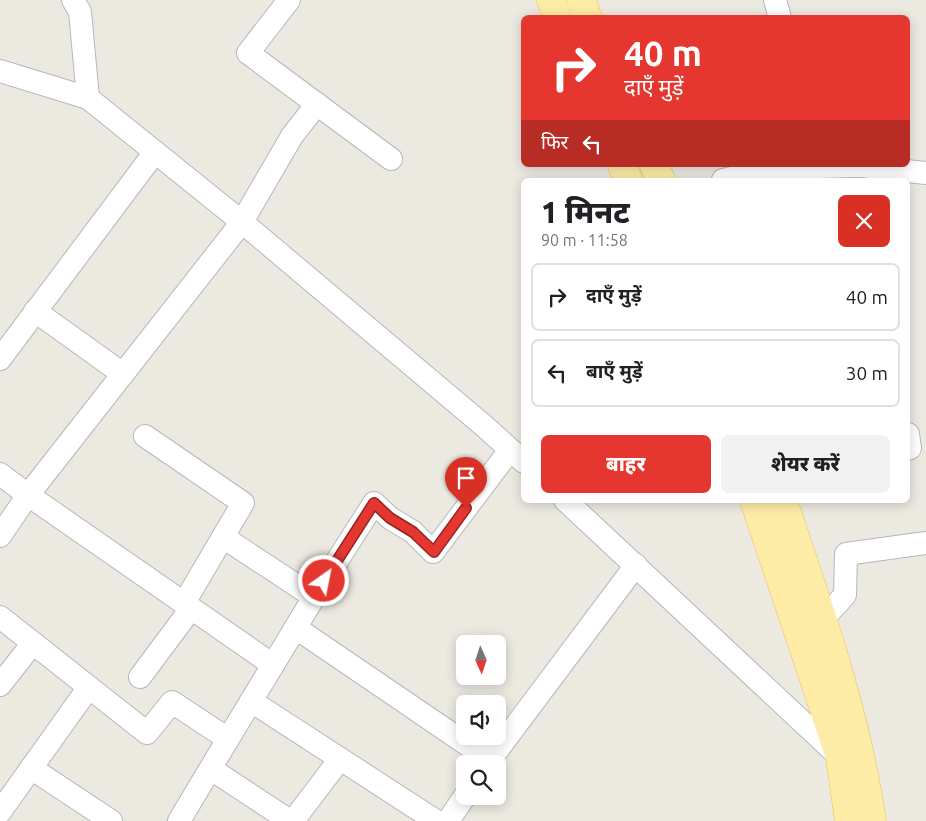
<!DOCTYPE html>
<html lang="hi">
<head>
<meta charset="utf-8">
<style>
	:root { --surface:#fff; --page:#f2f2f2; --text:#202124; --muted:#757577; --line:#e0e0e0; --accent:#e5372f }
	body { margin:0; font-family:Ubuntu,"Noto Sans Devanagari",sans-serif; background:var(--page); color:var(--text); height:100vh; display:flex; flex-direction:column; font-size:19px; white-space:nowrap }
	* { box-sizing:border-box; margin:0 }
	p { font-size:16px; color:var(--muted) }
	.icon { flex:none; width:28px; height:28px; fill:none; stroke:currentColor; stroke-width:2; stroke-linecap:round; stroke-linejoin:round }
	.map { position:relative; flex:1; overflow:hidden }
	.side { position:absolute; left:521px; top:178px; width:389px; height:325px; display:flex; flex-direction:column; background:var(--surface); border-radius:8px; box-shadow:0 2px 12px #0003 }
	.side>* { flex:none }
	.hud { position:absolute; left:521px; top:15px; width:389px; height:152px; border-radius:8px; box-shadow:0 2px 12px #0003; background:#e5372f; color:#fff; overflow:hidden }
	.needle { width:32px; rotate:177deg }
	.tools { position:absolute; left:456px; top:635px; display:grid; gap:10px }
	.tools a { display:grid; place-items:center; width:50px; height:50px; border-radius:8px; background:var(--surface); box-shadow:0 2px 12px #0003; font-size:25px }
	.pin { position:absolute; display:grid; place-items:center; width:42px; height:42px; color:#fff; margin:-51px -21px; border-radius:50% 50% 50% 0; rotate:-45deg; box-shadow:0 0 5px #0007 }
	.pin .icon { rotate:45deg }
	.me { position:absolute; width:55px; margin:-28px; rotate:33deg; stroke-linejoin:round; filter:drop-shadow(0 0 4px #0008) }
	.turn { display:flex; align-items:center; gap:18px; height:105px; padding:0 20px; font-size:22px }
	.turn .icon { width:65px; height:65px; stroke-width:2.5 }
	.turn b { display:block; font-size:35px; line-height:42px }
	.then { display:flex; align-items:center; height:48px; padding:0 20px; background:#0003; gap:10px; font-size:19px }
	.round { display:grid; place-items:center; flex:none; width:52px; height:52px; border-radius:8px; background:var(--page) }
	.headline { display:flex; align-items:center; justify-content:space-between; height:85px; padding:0 20px }
	h1 { font-size:30px; font-weight:800; line-height:38px }
	.cta { display:flex; gap:10px; margin-top:auto; padding:10px 20px }
	.cta a { flex:1; height:58px; border-radius:8px; background:var(--accent); color:#fff; font-size:20px; font-weight:800; line-height:58px; text-align:center }
	.cta a+a { background:var(--page); color:var(--text) }
	ul { padding:0; list-style:none }
	li { display:flex; align-items:center; gap:15px; height:68px; margin:0 10px 8px; padding:0 10px; border:2px solid var(--line); border-radius:8px }
	li div { flex:1 }
	li b { display:block; font-size:19px }
	li em { font-style:normal }
	.map>svg:first-child { display:block }
	.lines { fill:none; stroke-linecap:round; stroke-linejoin:round }
	.minor-casing { stroke:#b4b7bc; stroke-width:24 }
	.major-casing { stroke:#eebf59; stroke-width:29 }
	.minor { stroke:#fff; stroke-width:22 }
	.major { stroke:#fdeca6; stroke-width:28 }
	.route-casing { stroke:#95241f; stroke-width:12 }
	.route { stroke:#e5372f; stroke-width:9 }
</style>
</head>
<body>
<div class="map">
<svg width="926" height="821" viewBox="0 0 926 821">
	<rect width="100%" height="100%" fill="#ece9e1"/>
	<g class="lines">
		<defs>
			<g id="minor">
				<path d="M73 0 80 12 88 98"/>
				<path d="M289 0 248 53 391 159"/>
				<path d="M775 0 780 18"/>
				<path d="M0 71 88 98 242 222 483 425 524 462"/>
				<path d="M723 180 775 168 861 166 926 173"/>
				<path d="M35 311 123 374"/>
				<path d="M0 359 155 152"/>
				<path d="M908 434 910 448 908 449"/>
				<path d="M0 474 28 495 242 222 292 136 317 104"/>
				<path d="M565 500 841 758"/>
				<path d="M0 536 28 495 273 665 228 739 172 702 147 733 0 617"/>
				<path d="M223 537 314 597 374 503 390 518 413 532 433 552 510 450"/>
				<path d="M823 619 845 595 846 554 926 543"/>
				<path d="M296 628 490 760 636 565"/>
				<path d="M273 665 314 597"/>
				<path d="M140 677 190 610 184 603 243 503 145 436"/>
				<path d="M0 685 33 643"/>
				<path d="M251 701 436 821"/>
				<path d="M31 768 111 821"/>
				<path d="M211 769 290 821"/>
				<path d="M0 812 89 687"/>
				<path d="M179 821 228 739"/>
				<path d="M293 821 340 759"/>
				<path d="M448 821 465 796"/>
			</g>
			<g id="major">
				<path d="M551 0 558 18"/>
				<path d="M581 0 588 18"/>
				<path d="M622 165 628 180"/>
				<path d="M654 165 661 180"/>
				<path d="M754 500 840 757 849 821"/>
				<path d="M783 500C818 605 856 711 872 821"/>
			</g>
		</defs>
		<use href="#minor" class="minor-casing"/>
		<use href="#major" class="major-casing"/>
		<use href="#minor" class="minor"/>
		<use href="#major" class="major"/>
	</g>
	<g class="lines">
		<defs>
			<path id="route" d="M324 581 374 503 390 518 413 532 434 552 466 508"/>
		</defs>
		<use href="#route" class="route-casing"/>
		<use href="#route" class="route"/>
	</g>
</svg>
<div class="tools">
<a><svg class="needle" viewBox="-14 -14 28 28"><path d="M0-13l5 13h-10z" fill="#e53935"/><path d="M0 13l5-13h-10z" fill="#757577"/></svg></a>
<a><svg class="icon" aria-label="sound" viewBox="0 0 24 24"><path d="M4 9h4l5-4v14l-5-4H4zM17 9q2 3 0 6"/></svg></a>
<a><svg class="icon" aria-label="search" viewBox="0 0 24 24"><circle cx="10" cy="10" r="6"/><path d="M15 15l6 6"/></svg></a>
</div>
<div class="pin" style="left:466px;top:508px;background:#d93025"><svg class="icon" aria-label="arrive" viewBox="0 0 24 24"><path d="M6 21V4h12l-3 4 3 4H6"/></svg></div>
<svg class="me" style="left:324px;top:581px" viewBox="-20 -20 40 40"><circle r="17" fill="#e5372f" stroke="#fff" stroke-width="3"/><path d="M0-11L8 9 0 5-8 9z" fill="#fff"/></svg>
<div class="hud">
<div class="turn"><svg class="icon" aria-label="right" viewBox="0 0 24 24"><path d="M7 20v-9h11M14 6l5 5-5 5"/></svg><div><b>40 m</b>दाएँ मुड़ें</div></div>
<div class="then">फिर<svg class="icon" aria-label="left" viewBox="0 0 24 24"><path d="M17 20v-9H6M10 6l-5 5 5 5"/></svg></div>
</div>
<section class="side">
<div class="headline"><div><h1>1 मिनट</h1><p>90 m · 11:58</p></div><a class="round" style="background:#d93025;color:#fff"><svg class="icon" aria-label="close" viewBox="0 0 24 24"><path d="M6 6l12 12M18 6L6 18"/></svg></a></div>
<ul>
<li><svg class="icon" aria-label="right" viewBox="0 0 24 24"><path d="M7 20v-9h11M14 6l5 5-5 5"/></svg><div><b>दाएँ मुड़ें</b></div><em>40 m</em></li>
<li><svg class="icon" aria-label="left" viewBox="0 0 24 24"><path d="M17 20v-9H6M10 6l-5 5 5 5"/></svg><div><b>बाएँ मुड़ें</b></div><em>30 m</em></li>
</ul>
<div class="cta"><a>बाहर</a><a>शेयर करें</a></div>
</section>
</div>
</body>
</html>
